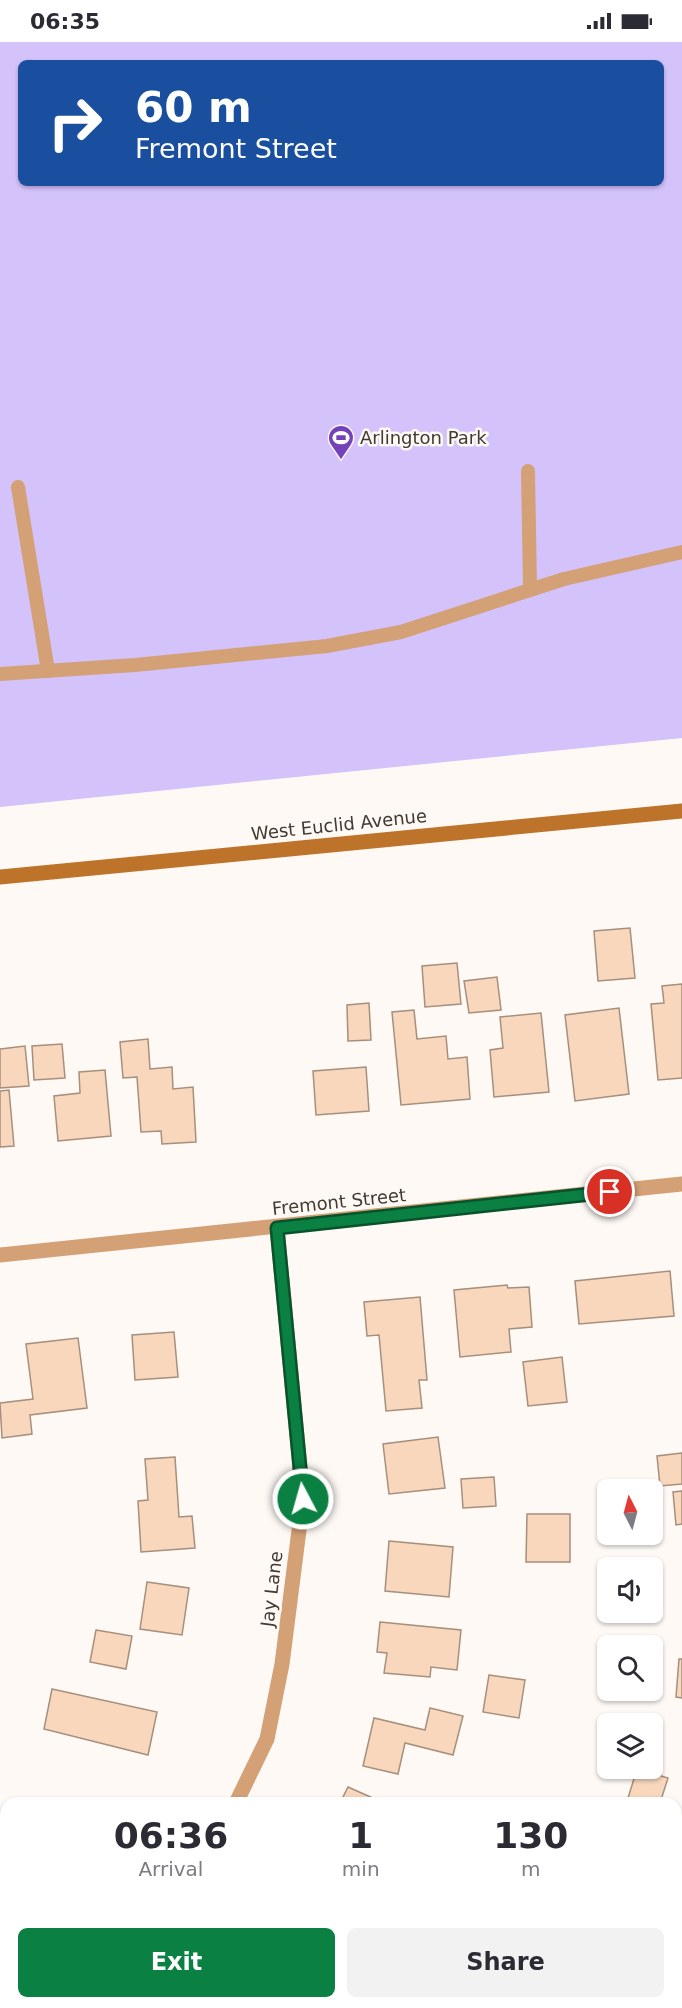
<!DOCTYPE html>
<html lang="en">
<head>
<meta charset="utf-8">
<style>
	:root { --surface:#fff; --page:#f2f2f3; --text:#2b2b33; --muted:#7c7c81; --accent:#0b8043 }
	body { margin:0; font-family:"DejaVu Sans",sans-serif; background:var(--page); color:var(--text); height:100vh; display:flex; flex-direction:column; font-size:22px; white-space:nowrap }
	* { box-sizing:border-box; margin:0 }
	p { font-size:20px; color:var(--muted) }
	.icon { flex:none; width:33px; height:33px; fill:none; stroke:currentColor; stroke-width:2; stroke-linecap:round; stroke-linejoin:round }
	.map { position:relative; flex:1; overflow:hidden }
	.side { position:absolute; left:0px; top:1755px; width:682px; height:212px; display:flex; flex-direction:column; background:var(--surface); border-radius:18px 18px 0 0; box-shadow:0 2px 4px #0004 }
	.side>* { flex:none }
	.hud { position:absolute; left:18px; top:18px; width:646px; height:126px; border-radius:9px; box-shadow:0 2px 4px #0004; background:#1a4fa0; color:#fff; overflow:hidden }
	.needle { width:39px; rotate:354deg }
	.tools { position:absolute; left:597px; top:1437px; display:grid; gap:12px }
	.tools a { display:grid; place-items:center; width:66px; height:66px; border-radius:9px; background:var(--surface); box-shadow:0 2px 4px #0004; font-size:30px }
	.pin { position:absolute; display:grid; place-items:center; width:51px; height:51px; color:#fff; margin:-26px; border:3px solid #fff; border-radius:50%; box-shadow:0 2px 6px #0007 }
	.me { position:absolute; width:66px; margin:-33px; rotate:354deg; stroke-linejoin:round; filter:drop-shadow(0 0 4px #0008) }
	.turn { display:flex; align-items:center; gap:21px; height:126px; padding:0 18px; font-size:27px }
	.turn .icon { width:78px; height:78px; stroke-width:2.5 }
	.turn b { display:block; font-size:42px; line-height:51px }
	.eta { display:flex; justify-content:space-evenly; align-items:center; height:102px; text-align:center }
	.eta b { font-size:36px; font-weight:700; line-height:42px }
	.action { display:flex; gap:12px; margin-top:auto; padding:12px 18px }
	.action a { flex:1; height:69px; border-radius:9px; background:var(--accent); color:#fff; font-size:24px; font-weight:700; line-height:69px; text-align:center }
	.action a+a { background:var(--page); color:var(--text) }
	.status { display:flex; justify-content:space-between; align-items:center; height:42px; padding:0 30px; background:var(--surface); direction:ltr }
	.status svg { height:16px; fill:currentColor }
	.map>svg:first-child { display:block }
	.green { fill:#d4c2fb; fill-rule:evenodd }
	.building { fill:#f8d7bd; stroke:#a68f7d; stroke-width:1.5 }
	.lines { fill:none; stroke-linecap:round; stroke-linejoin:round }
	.service { stroke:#d4a076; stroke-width:14 }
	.minor { stroke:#d4a076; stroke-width:15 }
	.secondary { stroke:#bd7329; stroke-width:15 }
	.route-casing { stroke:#07532c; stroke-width:15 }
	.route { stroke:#0b8043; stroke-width:10 }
	.labels { text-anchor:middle; stroke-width:5; stroke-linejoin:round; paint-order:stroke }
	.poi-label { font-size:18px; fill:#433931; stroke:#fef9f5; text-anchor:start }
	.street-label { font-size:18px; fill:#433931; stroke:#fef9f5 }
</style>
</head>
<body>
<div class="status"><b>06:35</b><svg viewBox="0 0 49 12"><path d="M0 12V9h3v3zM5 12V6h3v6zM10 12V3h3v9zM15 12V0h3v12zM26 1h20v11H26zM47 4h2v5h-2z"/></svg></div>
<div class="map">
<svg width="682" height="1966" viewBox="0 0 682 1966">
	<rect width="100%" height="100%" fill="#fef9f5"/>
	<path class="green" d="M0 0H682V696L0 765ZM21 21H662V141H21Z"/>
	<g class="building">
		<path d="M630 886 635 936 598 939 594 889Z"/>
		<path d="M457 921 461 962 425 965 422 924Z"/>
		<path d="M497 935 501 968 469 971 464 939Z"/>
		<path d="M682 942V1036L658 1038 651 962 664 961 662 944Z"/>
		<path d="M369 961 371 998 348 999 347 963Z"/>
		<path d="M619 966 629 1052 575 1059 565 973Z"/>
		<path d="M414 968 417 997 446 994 448 1017 467 1015 470 1057 401 1063 392 970Z"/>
		<path d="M541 971 549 1050 494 1055 490 1008 503 1006 500 975Z"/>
		<path d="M148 997 150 1027 172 1025 173 1047 193 1045 196 1100 162 1102 161 1089 141 1090 137 1035 123 1036 120 1000Z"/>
		<path d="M62 1002 65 1036 34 1038 32 1004Z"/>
		<path d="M25 1004 29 1044 0 1046V1007Z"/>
		<path d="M366 1025 369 1069 316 1073 313 1029Z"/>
		<path d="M105 1028 111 1094 58 1099 54 1054 80 1051 79 1030Z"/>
		<path d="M9 1048 14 1104 0 1105V1049Z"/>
		<path d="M670 1229 674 1274 579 1282 575 1239Z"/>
		<path d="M507 1243 508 1246 529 1245 532 1285 509 1287 511 1310 460 1315 454 1248Z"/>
		<path d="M420 1255 427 1338H419L422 1366 386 1369 379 1293 367 1294 364 1260Z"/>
		<path d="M174 1290 178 1335 135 1338 132 1293Z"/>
		<path d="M78 1296 87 1366 30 1373 32 1392 2 1396 0 1361 33 1357 26 1302Z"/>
		<path d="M562 1315 567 1360 528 1364 523 1320Z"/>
		<path d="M438 1395 445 1446 389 1452 383 1402Z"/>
		<path d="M682 1411V1442L660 1444 657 1414Z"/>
		<path d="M175 1415 179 1475 192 1474 195 1506 141 1510 138 1459 148 1458 145 1417Z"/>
		<path d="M494 1435 496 1464 463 1466 461 1437Z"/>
		<path d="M682 1449V1482L676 1483 673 1450Z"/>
		<path d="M527 1472H570V1520H526Z"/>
		<path d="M389 1499 453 1505 449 1555 385 1549Z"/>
		<path d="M147 1540 189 1546 182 1593 140 1587Z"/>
		<path d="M380 1580 461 1588 457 1628 431 1625 430 1635 384 1631 387 1611 377 1610Z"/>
		<path d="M96 1588 132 1594 126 1627 90 1620Z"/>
		<path d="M679 1617H682V1656L676 1655Z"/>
		<path d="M489 1633 525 1638 519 1676 483 1670Z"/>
		<path d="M52 1647 157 1670 148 1713 44 1687Z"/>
		<path d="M430 1666 463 1674 453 1713 405 1701 398 1732 363 1724 374 1676 425 1688Z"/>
		<path d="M637 1727 668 1736 660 1761H644L628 1756Z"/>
		<path d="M348 1745 384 1761H340Z"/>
		<path d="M680 1814H682V1867L676 1865V1823Z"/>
		<path d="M676 1897 682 1899V1923L676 1935Z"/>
		<path d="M6 1902V1960H21L19 1966H0V1914Z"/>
	</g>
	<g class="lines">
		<g class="service">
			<path d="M528 429 530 547"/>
			<path d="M18 445 48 629"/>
			<path d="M0 632 135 623 327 604 401 590 564 537 682 510"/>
		</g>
		<g class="minor">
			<path d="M0 1213 682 1142"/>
			<path d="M236 1761 267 1697 282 1622 303 1457 277 1186"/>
			<path d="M0 1795H6"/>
			<path d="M140 1966 142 1960"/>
		</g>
		<path class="secondary" d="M0 835 682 769"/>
	</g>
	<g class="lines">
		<defs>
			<path id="route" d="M303 1457 277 1186 610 1150"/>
		</defs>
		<use href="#route" class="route-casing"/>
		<use href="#route" class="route"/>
	</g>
	<defs>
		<symbol id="stadium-pin" viewBox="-11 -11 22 30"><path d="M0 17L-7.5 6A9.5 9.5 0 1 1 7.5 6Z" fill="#7342ba" stroke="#fef9f5"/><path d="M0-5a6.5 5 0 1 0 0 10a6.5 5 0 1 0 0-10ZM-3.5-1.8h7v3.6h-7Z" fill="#fff"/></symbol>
	</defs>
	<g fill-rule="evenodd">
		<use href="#stadium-pin" x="326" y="381" width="30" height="40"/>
	</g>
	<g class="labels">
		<g class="poi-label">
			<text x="360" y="402">Arlington Park</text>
		</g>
		<g class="street-label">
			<text transform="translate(339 783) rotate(-6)" y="6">West Euclid Avenue</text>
			<text transform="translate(339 1160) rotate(-6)" y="6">Fremont Street</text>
			<text transform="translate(272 1547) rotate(-83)" y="6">Jay Lane</text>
		</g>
	</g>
</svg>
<div class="tools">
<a><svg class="needle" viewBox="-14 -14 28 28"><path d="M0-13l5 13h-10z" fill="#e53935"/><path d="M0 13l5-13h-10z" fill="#7c7c81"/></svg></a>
<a><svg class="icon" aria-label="sound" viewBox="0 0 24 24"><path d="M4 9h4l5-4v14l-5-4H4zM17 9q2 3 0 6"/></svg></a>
<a><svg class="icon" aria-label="search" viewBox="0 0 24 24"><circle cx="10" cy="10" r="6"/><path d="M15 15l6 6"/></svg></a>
<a><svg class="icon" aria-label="layers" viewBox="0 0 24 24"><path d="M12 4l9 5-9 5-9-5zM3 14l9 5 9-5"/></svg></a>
</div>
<div class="pin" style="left:610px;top:1150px;background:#d93025"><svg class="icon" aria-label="arrive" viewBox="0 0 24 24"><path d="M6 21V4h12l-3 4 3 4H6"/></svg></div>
<svg class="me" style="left:303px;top:1457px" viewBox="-20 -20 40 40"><circle r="17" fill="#0b8043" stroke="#fff" stroke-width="3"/><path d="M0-11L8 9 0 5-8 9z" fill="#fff"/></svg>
<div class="hud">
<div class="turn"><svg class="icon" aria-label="right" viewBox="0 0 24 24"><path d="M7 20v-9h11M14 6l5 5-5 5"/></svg><div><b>60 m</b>Fremont Street</div></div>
</div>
<section class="side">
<div class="eta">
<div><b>06:36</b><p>Arrival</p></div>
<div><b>1</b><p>min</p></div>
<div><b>130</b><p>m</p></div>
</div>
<div class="action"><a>Exit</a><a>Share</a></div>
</section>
</div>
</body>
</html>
